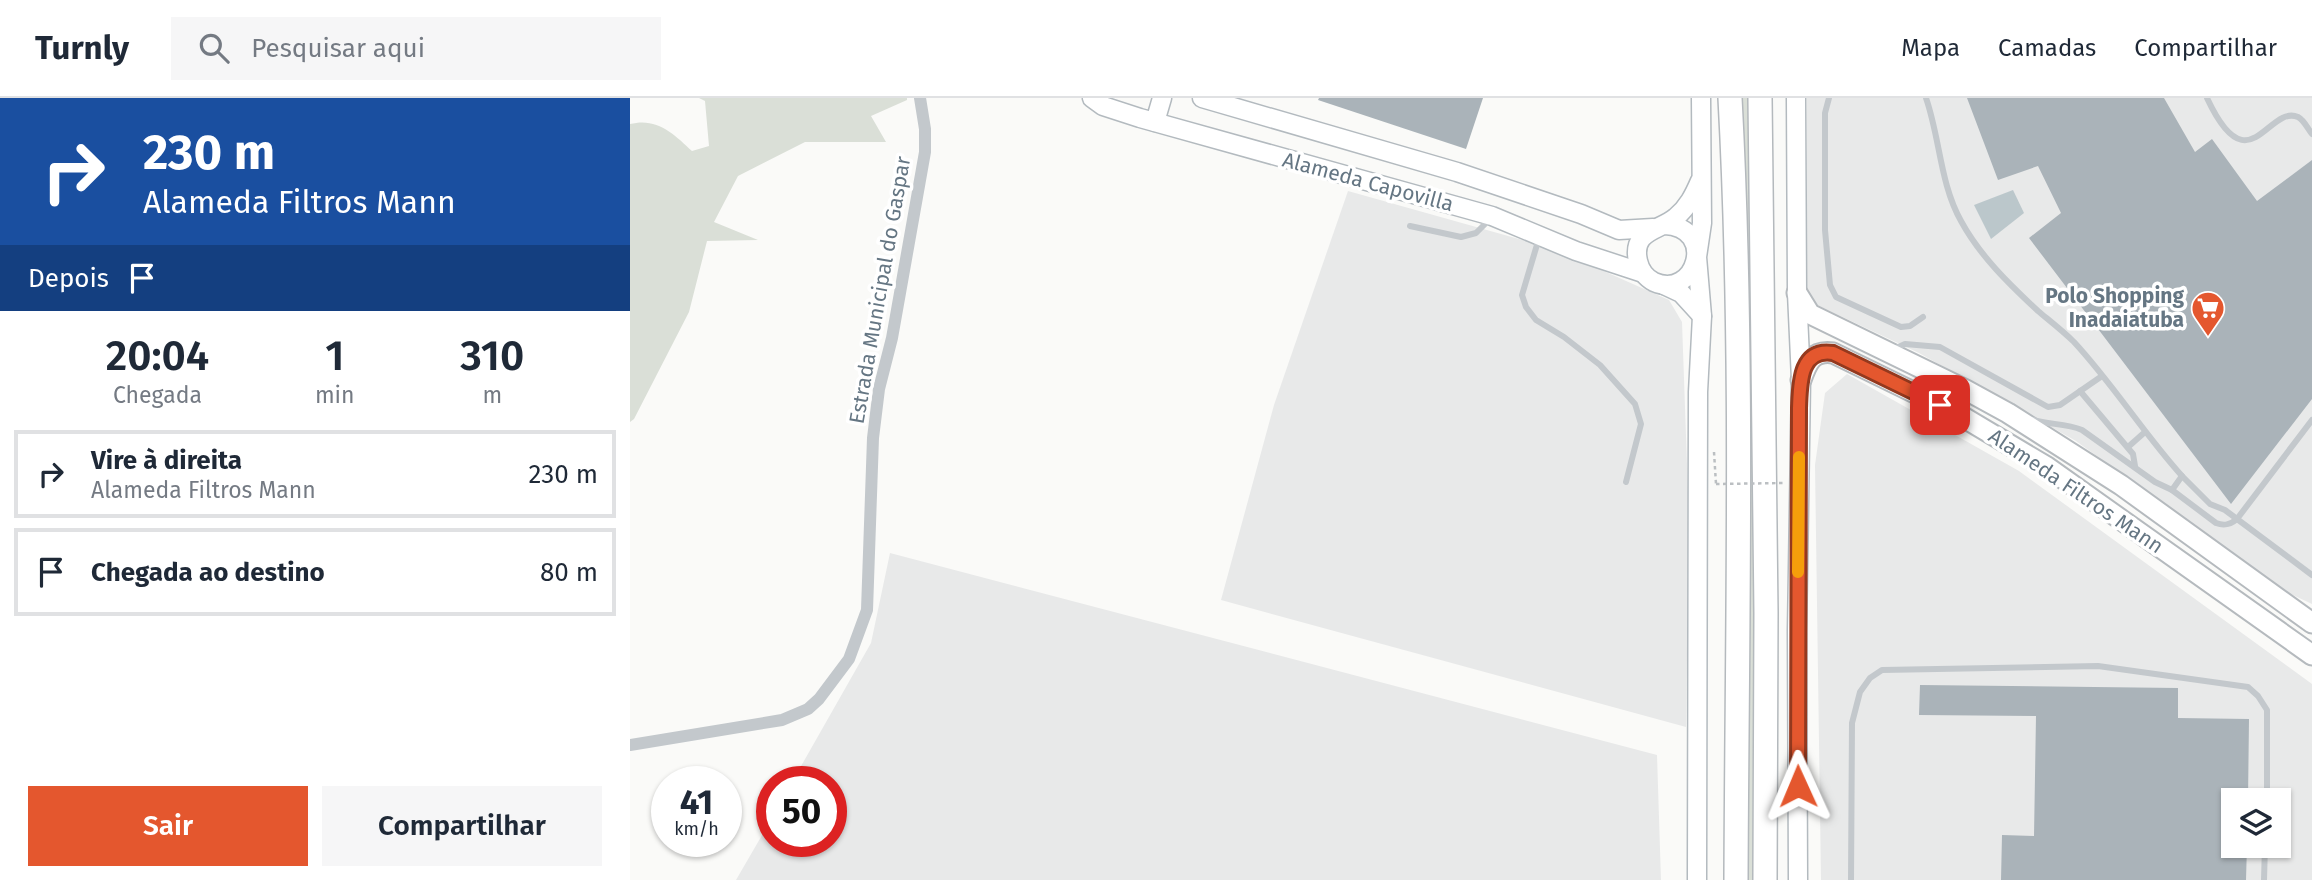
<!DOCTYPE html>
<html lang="pt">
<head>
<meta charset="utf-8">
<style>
	:root { --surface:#fff; --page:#f6f6f7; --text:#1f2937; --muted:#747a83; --line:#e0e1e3; --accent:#e4572e }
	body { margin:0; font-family:"Fira Sans",sans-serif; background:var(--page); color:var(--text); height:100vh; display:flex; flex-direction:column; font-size:26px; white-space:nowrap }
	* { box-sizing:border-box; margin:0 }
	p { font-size:23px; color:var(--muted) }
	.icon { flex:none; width:38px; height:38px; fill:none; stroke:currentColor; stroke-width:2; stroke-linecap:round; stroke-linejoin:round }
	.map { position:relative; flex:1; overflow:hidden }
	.drawer { display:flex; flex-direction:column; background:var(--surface); width:630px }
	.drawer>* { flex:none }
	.guide { background:#1a4fa0; color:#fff; overflow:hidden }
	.controls { position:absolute; left:1591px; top:690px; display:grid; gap:14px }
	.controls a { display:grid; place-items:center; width:70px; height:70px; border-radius:0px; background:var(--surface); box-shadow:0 2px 5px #0004; font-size:35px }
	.speed { position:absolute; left:21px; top:668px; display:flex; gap:14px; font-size:35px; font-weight:700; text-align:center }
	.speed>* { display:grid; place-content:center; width:91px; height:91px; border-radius:50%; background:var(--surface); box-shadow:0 2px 5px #0004; line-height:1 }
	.speed small { font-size:18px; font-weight:400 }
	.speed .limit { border:10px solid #d22; background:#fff; color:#111 }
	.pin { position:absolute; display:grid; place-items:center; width:60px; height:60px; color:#fff; margin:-30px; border-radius:14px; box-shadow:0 4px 10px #0006 }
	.me { position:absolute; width:77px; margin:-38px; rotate:359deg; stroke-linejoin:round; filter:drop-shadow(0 0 5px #0008) }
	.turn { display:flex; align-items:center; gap:24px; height:147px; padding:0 28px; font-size:32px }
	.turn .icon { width:91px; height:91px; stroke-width:2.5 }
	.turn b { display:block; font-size:49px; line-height:60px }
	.then { display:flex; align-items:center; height:66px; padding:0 28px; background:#0003; gap:14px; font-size:26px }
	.eta { display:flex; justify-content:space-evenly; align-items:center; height:119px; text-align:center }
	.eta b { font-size:42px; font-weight:600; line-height:49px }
	.primary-button { display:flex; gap:14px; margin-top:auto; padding:14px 28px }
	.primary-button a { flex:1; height:80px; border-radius:0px; background:var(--accent); color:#fff; font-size:28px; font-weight:600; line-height:80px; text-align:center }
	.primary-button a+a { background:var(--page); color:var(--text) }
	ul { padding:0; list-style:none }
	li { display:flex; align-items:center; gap:21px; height:88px; margin:0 14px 10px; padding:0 14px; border:4px solid var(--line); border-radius:0px }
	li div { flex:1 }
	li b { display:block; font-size:26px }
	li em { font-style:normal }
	header { display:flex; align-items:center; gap:42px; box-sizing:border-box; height:98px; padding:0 35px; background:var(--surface); border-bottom:2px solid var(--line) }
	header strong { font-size:33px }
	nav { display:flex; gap:38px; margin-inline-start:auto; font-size:24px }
	.search { width:490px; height:63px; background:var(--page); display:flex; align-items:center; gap:18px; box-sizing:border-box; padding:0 24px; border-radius:0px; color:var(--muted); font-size:26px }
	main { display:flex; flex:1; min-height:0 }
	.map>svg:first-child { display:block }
	.built { fill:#e8e9e9; fill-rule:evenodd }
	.green { fill:#dadfd7 }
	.water { fill:#bbc7cb }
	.building { fill:#aab3b9 }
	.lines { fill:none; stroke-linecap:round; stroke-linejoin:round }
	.secondary-casing { stroke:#b3babf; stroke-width:21 }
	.primary-casing { stroke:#b5babe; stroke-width:23 }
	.highway-casing { stroke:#b4b9bd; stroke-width:26 }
	.path { stroke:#bbbfc2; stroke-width:2.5; stroke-dasharray:3.5 3.5; stroke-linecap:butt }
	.lane { stroke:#c3c8cc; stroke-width:6 }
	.street { stroke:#c3c8cc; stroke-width:12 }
	.secondary { stroke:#fff; stroke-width:18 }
	.primary { stroke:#fff; stroke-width:19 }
	.highway { stroke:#fff; stroke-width:23 }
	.path-bridge { stroke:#bbbfc2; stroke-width:2.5; stroke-dasharray:3.5 3.5; stroke-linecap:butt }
	.route-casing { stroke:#94391e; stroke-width:18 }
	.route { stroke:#e4572e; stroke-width:12 }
	.slow { stroke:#f59e0b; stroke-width:12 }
	.labels { text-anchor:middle; stroke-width:7; stroke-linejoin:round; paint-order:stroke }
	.street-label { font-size:21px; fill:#657683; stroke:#fff }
	.poi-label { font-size:21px; font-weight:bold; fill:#657683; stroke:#fff; text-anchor:end }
</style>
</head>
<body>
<header>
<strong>Turnly</strong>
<div class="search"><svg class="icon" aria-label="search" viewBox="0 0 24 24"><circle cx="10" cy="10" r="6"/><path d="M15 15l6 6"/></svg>Pesquisar aqui</div>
<nav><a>Mapa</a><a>Camadas</a><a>Compartilhar</a></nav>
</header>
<main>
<section class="drawer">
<div class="guide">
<div class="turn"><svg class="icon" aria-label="right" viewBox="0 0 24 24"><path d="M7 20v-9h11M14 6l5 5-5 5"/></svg><div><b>230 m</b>Alameda Filtros Mann</div></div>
<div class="then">Depois<svg class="icon" aria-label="arrive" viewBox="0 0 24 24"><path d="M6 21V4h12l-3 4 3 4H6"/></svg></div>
</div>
<div class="eta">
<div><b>20:04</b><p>Chegada</p></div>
<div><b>1</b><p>min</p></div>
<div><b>310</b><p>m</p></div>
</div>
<ul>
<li><svg class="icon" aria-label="right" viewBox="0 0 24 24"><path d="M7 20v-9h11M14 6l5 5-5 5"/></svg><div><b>Vire à direita</b><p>Alameda Filtros Mann</p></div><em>230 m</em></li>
<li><svg class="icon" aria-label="arrive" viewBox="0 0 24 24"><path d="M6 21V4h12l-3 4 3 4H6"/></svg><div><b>Chegada ao destino</b></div><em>80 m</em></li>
</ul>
<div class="primary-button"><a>Sair</a><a>Compartilhar</a></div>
</section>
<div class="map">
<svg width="1682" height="782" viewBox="0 0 1682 782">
	<rect width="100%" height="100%" fill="#fafaf8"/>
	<g class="built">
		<path d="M1177 0H1682V506L1648 490 1446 343 1289 255 1187 207 1177 191Z"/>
		<path d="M718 93 924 151 1039 202 1052 224 1059 423 1056 629 591 502 644 307Z"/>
		<path d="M1217 276 1389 373 1682 586V782H1191L1185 367 1195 295ZM1603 702H1648V747H1603Z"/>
		<path d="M260 455 1027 657 1031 782H106L142 720V744H201V684H162L241 545Z"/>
	</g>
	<g class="green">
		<path d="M69 0H277V2L241 18 256 44H175L108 78 84 124 128 142 77 143 59 214 4 321 0 324V26C27 19 44 36 62 53L79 48 75 3Z"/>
		<path d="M1107 0H1123L1127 782H1112Z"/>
	</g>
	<path class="water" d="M1383 92 1394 115 1361 141 1344 107Z"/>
	<g class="building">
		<path d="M689 0H853L836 51 688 2Z"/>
		<path d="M1337 0H1534L1565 54 1582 41 1627 103 1682 62V301L1601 406 1399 140 1431 115 1408 68 1368 82Z"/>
		<path d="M1290 587 1548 590V620L1619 621 1618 702H1603V747H1617L1616 782H1371L1372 737 1404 738 1406 618 1289 617Z"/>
	</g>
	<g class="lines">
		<defs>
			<g id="secondary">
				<path d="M462 0 473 8 510 20 862 118 946 153 1013 175"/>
				<path d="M572 0 827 74 951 116 989 132 1023 130"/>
				<path d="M1166 0 1167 195 1171 282 1167 533 1168 782"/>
				<path d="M525 24 532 0"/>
				<path d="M1035 127C1088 130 1066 202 1024 184 1016 180 1010 172 1008 163 1001 132 1030 133 1046 119 1058 109 1064 97 1070 83"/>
				<path d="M1034 187 1051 195 1072 218"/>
				<path d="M1067 782 1068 294 1072 218 1067 159 1072 125 1071 0"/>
			</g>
			<g id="primary">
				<path d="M1167 195 1180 216 1336 292 1378 315 1491 387 1682 525"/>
				<path d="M1171 282C1177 265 1182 252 1203 255L1328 316 1417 369 1682 557"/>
			</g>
			<g id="highway">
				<path d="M1100 0C1114 260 1107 522 1106 782"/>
				<path d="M1130 0 1136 515 1135 782"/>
			</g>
		</defs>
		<use href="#secondary" class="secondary-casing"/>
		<use href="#primary" class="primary-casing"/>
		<use href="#highway" class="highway-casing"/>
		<path class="path" d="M1084 354 1086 386"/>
		<g class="lane">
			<path d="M1199 0 1195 15V132L1200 187 1206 199 1271 229 1280 228 1293 219"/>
			<path d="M1296 0C1310 40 1310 86 1331 123 1350 158 1379 186 1408 213 1420 223 1433 233 1444 244 1483 286 1514 336 1552 378L1542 392"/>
			<path d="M1577 0C1619 90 1638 6 1668 19 1674 22 1678 31 1682 36"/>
			<path d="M780 128 831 139 846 135 861 120"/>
			<path d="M909 140 892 197 896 209 906 222 934 239 970 267 1005 306 1011 326 996 384"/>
			<path d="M1262 252 1275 246 1310 249 1418 309 1430 307 1472 278"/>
			<path d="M1450 293 1503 356 1505 368"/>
			<path d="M1403 322C1420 327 1436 325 1452 332L1525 384 1542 392 1586 425C1594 428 1600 427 1607 421L1682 322"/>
			<path d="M1498 349 1515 334"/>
			<path d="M1552 378 1580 406 1595 412 1682 477"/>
			<path d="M1221 782 1222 625 1230 594 1240 580 1252 572 1468 568 1618 589 1628 598 1637 612V702"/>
			<path d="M1634 782 1635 747"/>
		</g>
		<path class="street" d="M0 647 152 622 178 611 189 601 219 561 237 512 243 340 249 291 262 240 295 54V31L290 0"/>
		<use href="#secondary" class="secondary"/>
		<use href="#primary" class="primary"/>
		<use href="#highway" class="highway"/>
		<path class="path-bridge" d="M1086 386 1154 385"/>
	</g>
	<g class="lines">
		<defs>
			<path id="route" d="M1168 688 1169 310C1170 287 1169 250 1203 255L1310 307"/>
		</defs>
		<use href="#route" class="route-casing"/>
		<use href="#route" class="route"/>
		<path class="slow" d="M1168 474 1169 359"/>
	</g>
	<defs>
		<symbol id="supermarket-pin" viewBox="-11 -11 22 30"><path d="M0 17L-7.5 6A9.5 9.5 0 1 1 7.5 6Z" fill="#e4572e" stroke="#fff"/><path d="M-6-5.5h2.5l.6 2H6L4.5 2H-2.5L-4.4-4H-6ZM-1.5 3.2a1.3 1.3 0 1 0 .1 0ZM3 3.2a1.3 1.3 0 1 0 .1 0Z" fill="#fff"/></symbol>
	</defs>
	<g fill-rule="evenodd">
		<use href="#supermarket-pin" x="1559" y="191" width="38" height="52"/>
	</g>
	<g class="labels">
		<g class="street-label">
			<text transform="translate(738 84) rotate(15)" y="7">Alameda Capovilla</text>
			<text transform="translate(250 192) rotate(-80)" y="7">Estrada Municipal do Gaspar</text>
			<text transform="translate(1446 393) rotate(34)" y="7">Alameda Filtros Mann</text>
		</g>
		<g class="poi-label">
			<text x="1554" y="205">Polo Shopping<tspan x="1554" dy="24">Inadaiatuba</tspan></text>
		</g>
	</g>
</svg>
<div class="controls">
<a><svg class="icon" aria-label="layers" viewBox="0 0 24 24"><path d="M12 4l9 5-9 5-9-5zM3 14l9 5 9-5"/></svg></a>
</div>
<div class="speed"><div>41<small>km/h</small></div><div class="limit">50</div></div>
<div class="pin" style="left:1310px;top:307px;background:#d93025"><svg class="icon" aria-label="arrive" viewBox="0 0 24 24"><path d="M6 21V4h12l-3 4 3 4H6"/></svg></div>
<svg class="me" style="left:1168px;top:688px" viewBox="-20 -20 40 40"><path d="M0-17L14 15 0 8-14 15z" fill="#e4572e" stroke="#fff" stroke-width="4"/></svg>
</div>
</main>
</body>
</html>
